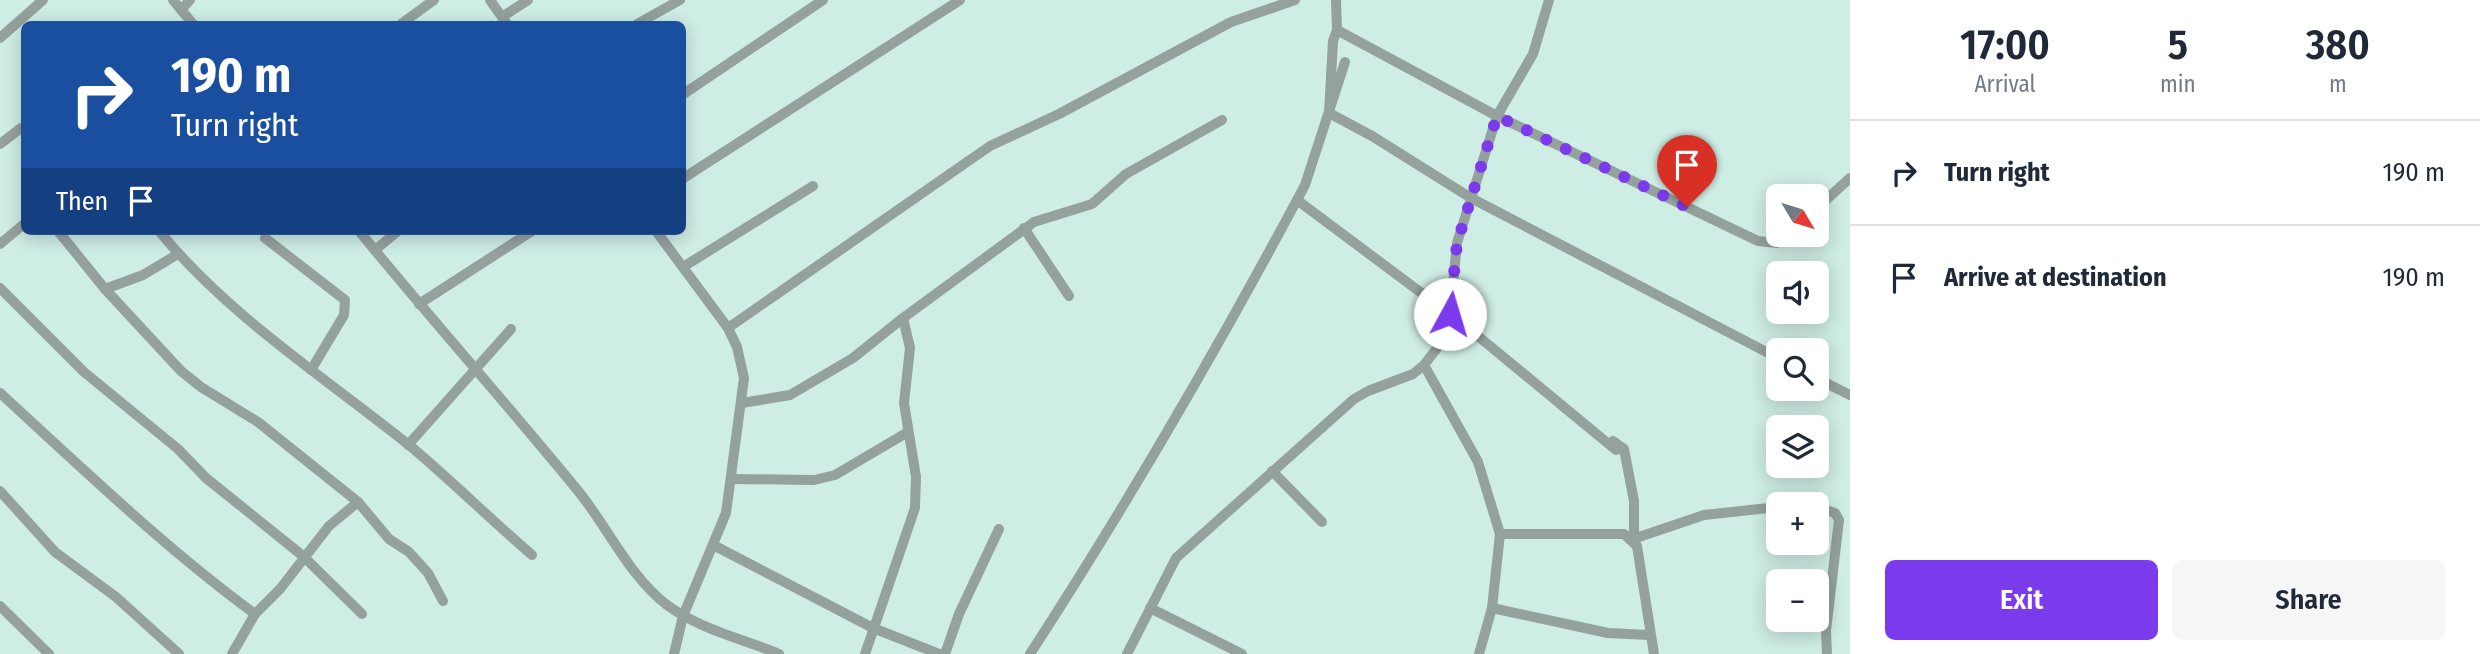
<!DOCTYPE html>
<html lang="en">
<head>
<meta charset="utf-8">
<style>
	:root { --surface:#fff; --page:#f6f6f7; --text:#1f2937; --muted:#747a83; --line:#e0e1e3; --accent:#7c3aed }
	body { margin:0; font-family:"Fira Sans Condensed",sans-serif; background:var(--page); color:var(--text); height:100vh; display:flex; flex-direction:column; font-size:26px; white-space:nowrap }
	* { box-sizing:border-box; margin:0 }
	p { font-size:23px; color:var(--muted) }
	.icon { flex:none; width:38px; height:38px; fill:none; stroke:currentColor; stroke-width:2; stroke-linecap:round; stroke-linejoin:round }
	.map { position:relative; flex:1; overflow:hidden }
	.panel { display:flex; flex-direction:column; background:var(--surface); width:630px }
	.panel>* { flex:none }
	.banner { position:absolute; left:21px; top:21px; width:665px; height:214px; border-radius:10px; box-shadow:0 4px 18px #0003; background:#1a4fa0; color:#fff; overflow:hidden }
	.needle { width:46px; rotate:128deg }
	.tools { position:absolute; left:1766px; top:184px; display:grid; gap:14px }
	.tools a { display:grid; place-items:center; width:63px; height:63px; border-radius:10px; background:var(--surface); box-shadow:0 4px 18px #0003; font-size:35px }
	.pin { position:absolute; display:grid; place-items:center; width:60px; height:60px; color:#fff; margin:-72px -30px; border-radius:50% 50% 50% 0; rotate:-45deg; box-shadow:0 0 7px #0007 }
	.pin .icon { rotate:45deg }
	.me { position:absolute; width:77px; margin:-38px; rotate:6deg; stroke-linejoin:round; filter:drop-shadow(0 0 5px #0008) }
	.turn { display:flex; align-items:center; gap:24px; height:147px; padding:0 35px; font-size:32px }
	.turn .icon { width:91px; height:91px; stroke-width:2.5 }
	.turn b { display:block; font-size:49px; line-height:60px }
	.then { display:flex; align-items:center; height:66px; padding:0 35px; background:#0003; gap:14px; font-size:26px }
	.eta { display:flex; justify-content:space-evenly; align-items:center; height:119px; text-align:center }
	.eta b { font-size:42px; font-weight:600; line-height:49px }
	.button { display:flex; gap:14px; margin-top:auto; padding:14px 35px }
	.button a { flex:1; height:80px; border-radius:10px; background:var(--accent); color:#fff; font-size:28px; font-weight:600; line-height:80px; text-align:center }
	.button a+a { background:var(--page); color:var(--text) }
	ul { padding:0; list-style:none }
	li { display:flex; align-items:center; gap:21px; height:105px; padding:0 35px; border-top:2px solid var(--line) }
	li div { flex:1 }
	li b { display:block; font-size:26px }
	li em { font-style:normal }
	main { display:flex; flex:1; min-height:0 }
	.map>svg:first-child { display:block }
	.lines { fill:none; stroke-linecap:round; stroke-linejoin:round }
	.minor { stroke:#94a19d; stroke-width:10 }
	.route { stroke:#7c3aed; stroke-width:12; stroke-dasharray:0 21.6 }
</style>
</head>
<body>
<main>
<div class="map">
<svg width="1850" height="654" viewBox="0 0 1850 654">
	<rect width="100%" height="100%" fill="#ceede4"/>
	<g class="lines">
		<g class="minor">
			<path d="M173 0 193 24"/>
			<path d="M490 0 507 24"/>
			<path d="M1336 0 1337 30 1333 41 1329 113 1372 136 1471 198 1778 358"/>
			<path d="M181 10 190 0"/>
			<path d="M502 17 528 0"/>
			<path d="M401 24 434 0"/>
			<path d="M637 24 680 0"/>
			<path d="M1337 30 1497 116 1758 241 1777 243 1793 234"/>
			<path d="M0 38 43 0"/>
			<path d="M682 95 823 0"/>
			<path d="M0 144 21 128"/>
			<path d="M682 179 960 0"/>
			<path d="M1297 200 1467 327 1616 450 1560 404"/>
			<path d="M1816 209 1850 178"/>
			<path d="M1024 228 1069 296"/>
			<path d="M58 231 105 289 181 371 201 387 258 422 358 502 389 539 409 552 428 573 443 601"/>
			<path d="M159 231C230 317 323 376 409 445 451 480 490 519 532 555"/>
			<path d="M359 231C431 319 507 404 579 492 608 528 630 577 667 605 699 629 743 639 779 654"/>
			<path d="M656 231 728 328 737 347 744 378 726 513 683 616 674 654"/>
			<path d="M265 238 345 300 344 315 311 370"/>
			<path d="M0 244 24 224"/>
			<path d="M375 250 398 231"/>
			<path d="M683 267 813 186"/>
			<path d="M0 288 84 372 178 449 206 478 303 556 362 614"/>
			<path d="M105 289 143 275 178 254"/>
			<path d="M419 304 532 231"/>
			<path d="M903 318 1034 222 1092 204 1126 174 1222 120"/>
			<path d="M728 328 990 146 1059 114 1231 22 1295 0"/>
			<path d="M1424 365 1478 462 1500 534 1492 608 1479 654"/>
			<path d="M1816 378 1850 395"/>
			<path d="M0 393C83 469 164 547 255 614L232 654"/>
			<path d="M742 403 790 395 853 358 903 318 910 348 904 403 916 477 915 508 865 654"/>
			<path d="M1613 441 1624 449 1634 501V539"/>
			<path d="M408 445 511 329"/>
			<path d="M1272 471 1322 522"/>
			<path d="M733 479 814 480 835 475 908 432"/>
			<path d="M0 491 55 552 116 597 179 654"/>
			<path d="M1816 507 1835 513 1839 520 1826 631 1827 654"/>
			<path d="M1500 534H1624L1637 546 1654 654"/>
			<path d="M1633 539 1704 515 1778 507"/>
			<path d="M715 546 873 628 939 654"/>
			<path d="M0 606 49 654"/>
			<path d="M1150 608 1242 654"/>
			<path d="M1492 608 1608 633 1649 635"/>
			<path d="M255 614 280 589 329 526 358 502"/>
			<path d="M945 654 959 614 999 529"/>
			<path d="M1030 654C1126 506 1214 355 1297 200L1305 185 1345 62"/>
			<path d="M1127 654 1176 558 1354 399 1368 391 1413 374 1424 365 1444 339 1450 314 1457 243 1497 116 1533 54 1549 0"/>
		</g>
	</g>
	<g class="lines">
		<path class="route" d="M1450 314 1457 243 1497 116 1687 207"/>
	</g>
</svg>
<div class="tools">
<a><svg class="needle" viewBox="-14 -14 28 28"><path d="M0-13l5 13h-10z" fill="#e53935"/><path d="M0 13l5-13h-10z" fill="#747a83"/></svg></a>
<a><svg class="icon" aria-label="sound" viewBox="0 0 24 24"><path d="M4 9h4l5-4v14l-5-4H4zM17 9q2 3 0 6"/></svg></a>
<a><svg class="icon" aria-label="search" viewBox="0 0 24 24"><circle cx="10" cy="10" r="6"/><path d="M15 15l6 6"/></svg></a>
<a><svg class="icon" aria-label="layers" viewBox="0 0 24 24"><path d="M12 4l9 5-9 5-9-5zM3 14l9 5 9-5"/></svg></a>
<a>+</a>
<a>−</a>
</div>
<div class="pin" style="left:1687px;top:207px;background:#d93025"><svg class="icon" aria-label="arrive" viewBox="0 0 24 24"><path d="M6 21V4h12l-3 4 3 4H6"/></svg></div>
<svg class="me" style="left:1450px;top:314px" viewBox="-20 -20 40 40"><circle r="19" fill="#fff"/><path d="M0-13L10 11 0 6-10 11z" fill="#7c3aed"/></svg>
<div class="banner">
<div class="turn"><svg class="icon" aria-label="right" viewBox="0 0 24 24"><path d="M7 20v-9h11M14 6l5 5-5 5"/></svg><div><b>190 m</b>Turn right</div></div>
<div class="then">Then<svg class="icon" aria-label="arrive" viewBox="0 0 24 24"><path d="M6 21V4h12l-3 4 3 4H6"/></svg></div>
</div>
</div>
<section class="panel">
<div class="eta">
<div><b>17:00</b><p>Arrival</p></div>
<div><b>5</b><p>min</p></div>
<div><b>380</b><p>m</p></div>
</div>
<ul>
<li><svg class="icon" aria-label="right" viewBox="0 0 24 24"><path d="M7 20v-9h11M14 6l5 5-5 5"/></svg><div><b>Turn right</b></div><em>190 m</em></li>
<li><svg class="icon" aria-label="arrive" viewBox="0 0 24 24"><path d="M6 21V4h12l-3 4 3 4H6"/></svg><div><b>Arrive at destination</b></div><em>190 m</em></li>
</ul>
<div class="button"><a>Exit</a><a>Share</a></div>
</section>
</main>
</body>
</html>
